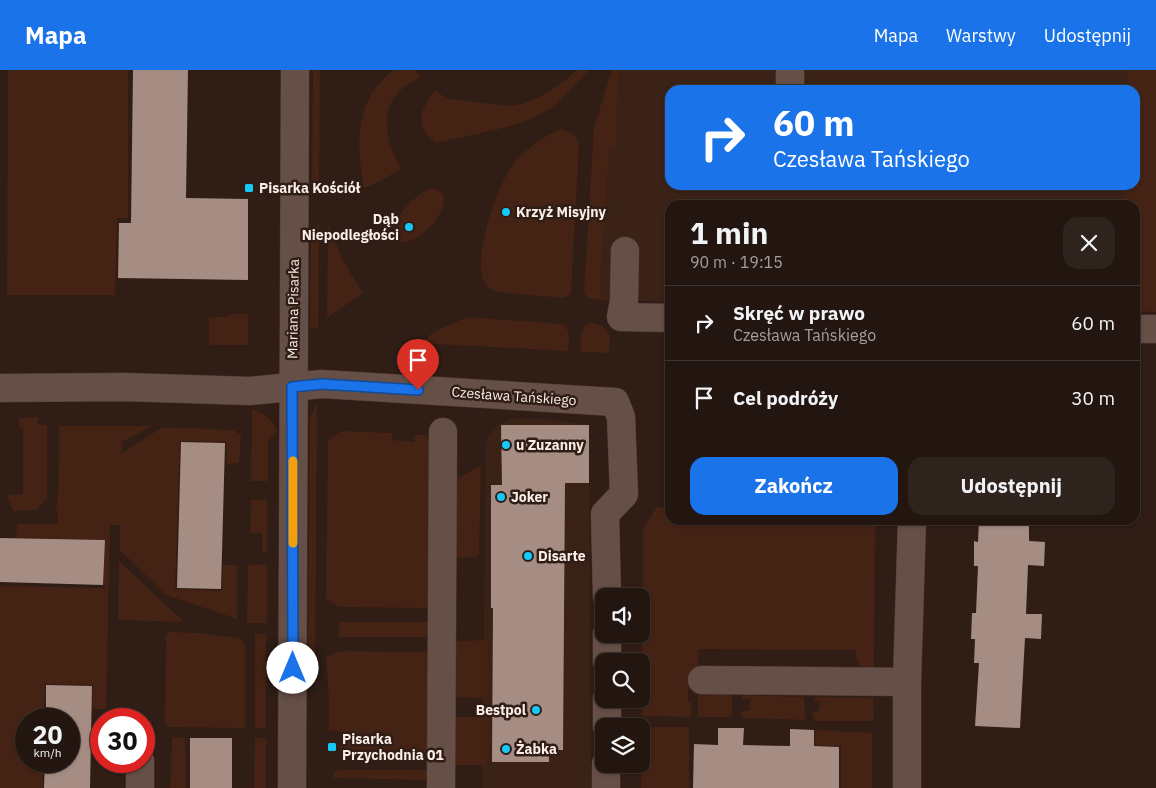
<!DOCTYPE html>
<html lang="pl">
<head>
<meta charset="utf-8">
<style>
	:root { --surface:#231610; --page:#2f231e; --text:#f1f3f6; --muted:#a39f9f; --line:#403530; --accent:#1a73e8 }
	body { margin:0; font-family:"IBM Plex Sans",sans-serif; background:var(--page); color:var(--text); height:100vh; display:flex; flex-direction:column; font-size:19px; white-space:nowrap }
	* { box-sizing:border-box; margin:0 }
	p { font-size:16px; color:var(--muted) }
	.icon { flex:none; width:28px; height:28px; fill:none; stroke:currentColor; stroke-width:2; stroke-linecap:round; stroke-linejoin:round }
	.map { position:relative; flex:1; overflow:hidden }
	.panel { position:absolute; left:665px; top:130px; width:475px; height:325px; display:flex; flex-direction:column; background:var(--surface); border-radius:15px; box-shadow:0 1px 4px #0004,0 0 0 1px var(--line) }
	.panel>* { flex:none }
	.top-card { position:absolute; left:665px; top:15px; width:475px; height:105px; border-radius:15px; box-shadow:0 1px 4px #0004,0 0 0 1px var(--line); background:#1a73e8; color:#fff; overflow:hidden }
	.fabs { position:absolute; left:595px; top:518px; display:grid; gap:10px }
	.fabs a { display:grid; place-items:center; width:55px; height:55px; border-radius:10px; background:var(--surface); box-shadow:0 1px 4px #0004,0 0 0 1px var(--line); font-size:25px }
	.speed { position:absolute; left:15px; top:638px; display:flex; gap:10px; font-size:25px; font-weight:700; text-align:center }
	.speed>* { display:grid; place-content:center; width:65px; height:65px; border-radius:50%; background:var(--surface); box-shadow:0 1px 4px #0004,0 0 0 1px var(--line); line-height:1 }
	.speed small { font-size:12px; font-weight:400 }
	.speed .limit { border:8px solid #d22; background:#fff; color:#111 }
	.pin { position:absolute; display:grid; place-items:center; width:42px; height:42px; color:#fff; margin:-51px -21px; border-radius:50% 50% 50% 0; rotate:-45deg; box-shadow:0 0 5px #0007 }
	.pin .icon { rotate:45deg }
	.me { position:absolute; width:55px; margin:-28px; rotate:0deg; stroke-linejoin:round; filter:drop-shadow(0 0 4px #0008) }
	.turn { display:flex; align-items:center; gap:18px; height:105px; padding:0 25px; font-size:22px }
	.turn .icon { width:65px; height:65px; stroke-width:2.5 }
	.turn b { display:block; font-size:35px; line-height:42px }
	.round { display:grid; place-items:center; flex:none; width:52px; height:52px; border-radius:15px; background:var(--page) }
	.head { display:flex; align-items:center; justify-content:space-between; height:85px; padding:0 25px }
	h1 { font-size:30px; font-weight:700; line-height:38px }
	.cta { display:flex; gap:10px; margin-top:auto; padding:10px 25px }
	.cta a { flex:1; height:58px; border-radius:15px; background:var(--accent); color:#fff; font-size:20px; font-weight:700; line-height:58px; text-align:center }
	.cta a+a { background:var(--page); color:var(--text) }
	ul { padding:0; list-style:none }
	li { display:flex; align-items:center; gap:15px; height:75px; padding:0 25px; border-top:1px solid var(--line) }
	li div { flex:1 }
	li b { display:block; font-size:19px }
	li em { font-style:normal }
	header { display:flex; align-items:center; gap:30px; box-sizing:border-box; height:70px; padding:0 25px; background:var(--accent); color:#fff }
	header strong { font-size:24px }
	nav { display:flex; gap:28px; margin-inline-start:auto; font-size:18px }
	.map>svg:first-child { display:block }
	.built { fill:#3a2217 }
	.green { fill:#442314 }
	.building { fill:#a58d84 }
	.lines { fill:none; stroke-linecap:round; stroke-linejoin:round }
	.minor-casing { stroke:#4c3a33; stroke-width:29 }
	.minor { stroke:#654f46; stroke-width:28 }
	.route-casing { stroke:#114b97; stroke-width:12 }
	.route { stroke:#1a73e8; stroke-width:9 }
	.slow { stroke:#f59e0b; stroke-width:9 }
	.poi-dot { fill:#15cafb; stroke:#2f1d16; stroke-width:2 }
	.labels { text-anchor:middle; stroke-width:5; stroke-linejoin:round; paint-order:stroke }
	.poi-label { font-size:14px; font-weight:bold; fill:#fbeee8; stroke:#2f1d16; text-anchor:start }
	.street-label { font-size:14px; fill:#fbeee8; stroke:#2f1d16 }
</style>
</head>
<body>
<header>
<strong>Mapa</strong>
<nav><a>Mapa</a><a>Warstwy</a><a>Udostępnij</a></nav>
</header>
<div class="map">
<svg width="1156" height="718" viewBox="0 0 1156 718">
	<rect width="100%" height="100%" fill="#2f1d16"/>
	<g class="built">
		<path d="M619 0H1128V20H670V115H1124L1123 135H670V232L608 230 603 229 600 224 609 79 616 76Z"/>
		<path d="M513 348 548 349 589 355 591 718H482L486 369 499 354Z"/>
	</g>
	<g class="green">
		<path d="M8 0H128V148H117L115 225H7Z"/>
		<path d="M313 0H320L319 120 314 117 312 111Z"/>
		<path d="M394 0H416L420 7C415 11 408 14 403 18 377 39 387 74 401 98L383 110 364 118C356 76 354 28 394 0Z"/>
		<path d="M577 0H586L587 2C575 15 563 30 548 40 518 59 471 64 436 73 414 55 419 41 435 21L449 29 512 36C537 32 558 17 577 0Z"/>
		<path d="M612 0H619L616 76 609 80 600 225 608 231 588 228 584 223 594 57Z"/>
		<path d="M1128 0H1156V242L1135 241V135H1123L1124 115H1135V20H1128Z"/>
		<path d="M561 59 573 63 579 73 571 224 563 228 497 222C493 220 488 218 485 214 471 192 497 115 512 96 525 79 542 67 561 59Z"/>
		<path d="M430 119H435L443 124C450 142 418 175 400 172L394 166C391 149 415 124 430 119Z"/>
		<path d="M319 154 318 258H310L311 160Z"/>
		<path d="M328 154 343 191 363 223 327 248Z"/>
		<path d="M229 244H248V275H209V247H228Z"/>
		<path d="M467 247 563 254C571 261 569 271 568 281L434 274 422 271 436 261Z"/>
		<path d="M590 252 603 256 610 266 609 283 581 282C581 270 579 258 590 252Z"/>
		<path d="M317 335 315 588H310L308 571 310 349 314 338Z"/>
		<path d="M252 339C264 345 274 348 277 362L268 370V411H251Z"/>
		<path d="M38 347V354L47 355V428L36 440 13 441 7 425 23 424V358L19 357V348Z"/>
		<path d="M59 356H152L122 372V383L163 357 233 360 241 365 239 393 227 394 226 372 180 371 175 519 222 521 223 495H237V549L166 525 120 480V455H110L106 639H92L93 615 45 614 44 649H26V691H43V718H0V516L106 518 105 515H103L105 470 16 468 17 454H58V442L56 440 58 430Z"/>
		<path d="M341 361 392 363V370L414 372 415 365H427L429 371V538L339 537 326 528 328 371Z"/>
		<path d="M481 396 479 485 475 487 454 488V410Z"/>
		<path d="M251 430H267V483H262V463H250Z"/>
		<path d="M657 437 670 438V450H875L874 603C858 597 858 596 855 580L699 579 697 607 689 608 688 632 691 633V646L688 647 643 646 642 644 643 458Z"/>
		<path d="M119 491 184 552 118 550Z"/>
		<path d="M267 494V553H247L248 495Z"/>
		<path d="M339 552H428L427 567H339Z"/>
		<path d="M169 562 200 563 239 568 245 574V658L168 657 165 651 166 565Z"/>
		<rect x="255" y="564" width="11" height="94"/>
		<path d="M487 570V628L453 627 454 571Z"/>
		<path d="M340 581 428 582 427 683 421 688 340 689V661H329V629L326 587Z"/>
		<path d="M698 624H732V644L730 647H698Z"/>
		<path d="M742 625 804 627 805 650 743 648 741 645V641H749L750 629H742Z"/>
		<path d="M814 627 873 628 874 651H816L813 647V642L819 641 820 631H814Z"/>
		<rect x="453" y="647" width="34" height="48"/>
		<path d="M642 657H689V718H641Z"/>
		<path d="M815 660 872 663V718H841V676L815 675Z"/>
		<path d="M172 667 185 668 186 718H170Z"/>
		<path d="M255 668H266V718H254Z"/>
		<path d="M340 700H428L427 710 334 708V702Z"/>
	</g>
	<g class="building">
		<path d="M133 0H188L186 128 248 129V210L118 208 119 153H131Z"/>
		<path d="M501 355H589V413H565L563 680H549V692H492L493 538H491V415H502Z"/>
		<path d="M181 372 225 373 221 519 177 518Z"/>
		<path d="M979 450H1029V471L1045 472 1044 496 1028 495 1026 544H1042L1041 569 1025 568 1020 658 975 656 979 593H974L975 569H971L972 543H976L978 496H974V471L978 472Z"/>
		<path d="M0 468 105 470 103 515 0 512Z"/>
		<path d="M46 615 92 616 90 718H44L45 691H69V649H46Z"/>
		<path d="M718 658H744L743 675 790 676V659L814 660V676L839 677V718H693L694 674 718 675Z"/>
		<rect x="190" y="668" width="42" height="50"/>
	</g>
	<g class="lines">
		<defs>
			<g id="minor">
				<path d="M790 20V0"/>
				<path d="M625 181 624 231 621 247 670 248"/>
				<path d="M1135 259H1156"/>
				<path d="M0 318 124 317 250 321 322 314 615 332 621 347 624 424 605 444 607 526"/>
				<path d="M607 591V564"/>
				<path d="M702 610 907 612"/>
				<path d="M607 656V629"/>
				<path d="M140 718V691"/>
				<path d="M292 718 295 0"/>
				<path d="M441 718 443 362"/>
				<path d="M606 718V694"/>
				<path d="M907 718V612L912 450"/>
			</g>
		</defs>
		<use href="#minor" class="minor-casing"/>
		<use href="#minor" class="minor"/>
	</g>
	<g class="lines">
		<defs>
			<path id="route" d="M293 598 292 317 322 314 418 320"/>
		</defs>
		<use href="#route" class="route-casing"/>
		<use href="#route" class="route"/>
		<path class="slow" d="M293 391V473"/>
	</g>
	<g class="poi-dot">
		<rect x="244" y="113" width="10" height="10" rx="2.5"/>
		<circle cx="506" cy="142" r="5"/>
		<circle cx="409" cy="157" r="5"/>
		<circle cx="506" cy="375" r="5"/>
		<circle cx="501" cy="427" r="5"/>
		<circle cx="528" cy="486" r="5"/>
		<circle cx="536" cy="640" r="5"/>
		<rect x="327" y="672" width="10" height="10" rx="2.5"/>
		<circle cx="506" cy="679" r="5"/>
	</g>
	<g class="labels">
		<g class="poi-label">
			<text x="259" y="123">Pisarka Kościół</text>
			<text x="516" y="147">Krzyż Misyjny</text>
			<text x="399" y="154" text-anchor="end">Dąb<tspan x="399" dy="16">Niepodległości</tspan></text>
			<text x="516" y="380">u Zuzanny</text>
			<text x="511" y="432">Joker</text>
			<text x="538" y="491">Disarte</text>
			<text x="526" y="645" text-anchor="end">Bestpol</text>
			<text x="342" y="674">Pisarka<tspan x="342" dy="16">Przychodnia 01</tspan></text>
			<text x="516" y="684">Żabka</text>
		</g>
		<g class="street-label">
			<text transform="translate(293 239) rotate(-89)" y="5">Mariana Pisarka</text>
			<text transform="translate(514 326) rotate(4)" y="5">Czesława Tańskiego</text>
		</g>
	</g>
</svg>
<div class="fabs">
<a><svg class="icon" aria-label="sound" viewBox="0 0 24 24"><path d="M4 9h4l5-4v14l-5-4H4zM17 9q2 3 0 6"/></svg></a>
<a><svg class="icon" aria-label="search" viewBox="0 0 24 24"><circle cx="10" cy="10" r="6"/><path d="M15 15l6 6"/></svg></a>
<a><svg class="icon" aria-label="layers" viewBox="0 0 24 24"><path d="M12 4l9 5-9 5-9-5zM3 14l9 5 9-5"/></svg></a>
</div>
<div class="speed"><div>20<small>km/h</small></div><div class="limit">30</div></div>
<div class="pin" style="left:418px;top:320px;background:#d93025"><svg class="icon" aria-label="arrive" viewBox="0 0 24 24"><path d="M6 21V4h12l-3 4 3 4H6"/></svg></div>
<svg class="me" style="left:293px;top:598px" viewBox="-20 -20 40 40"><circle r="19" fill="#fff"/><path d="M0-13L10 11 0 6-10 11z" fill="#1a73e8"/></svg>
<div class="top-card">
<div class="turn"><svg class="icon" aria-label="right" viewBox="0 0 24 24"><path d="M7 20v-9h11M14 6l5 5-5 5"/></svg><div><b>60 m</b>Czesława Tańskiego</div></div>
</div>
<section class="panel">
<div class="head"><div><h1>1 min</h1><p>90 m · 19:15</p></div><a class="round"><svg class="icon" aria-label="close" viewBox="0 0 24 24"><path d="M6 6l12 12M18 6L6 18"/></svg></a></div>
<ul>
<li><svg class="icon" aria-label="right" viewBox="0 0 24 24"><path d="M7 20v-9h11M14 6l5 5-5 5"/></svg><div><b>Skręć w prawo</b><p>Czesława Tańskiego</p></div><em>60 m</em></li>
<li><svg class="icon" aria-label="arrive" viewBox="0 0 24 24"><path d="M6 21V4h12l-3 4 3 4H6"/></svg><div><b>Cel podróży</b></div><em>30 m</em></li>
</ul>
<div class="cta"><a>Zakończ</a><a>Udostępnij</a></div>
</section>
</div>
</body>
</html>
